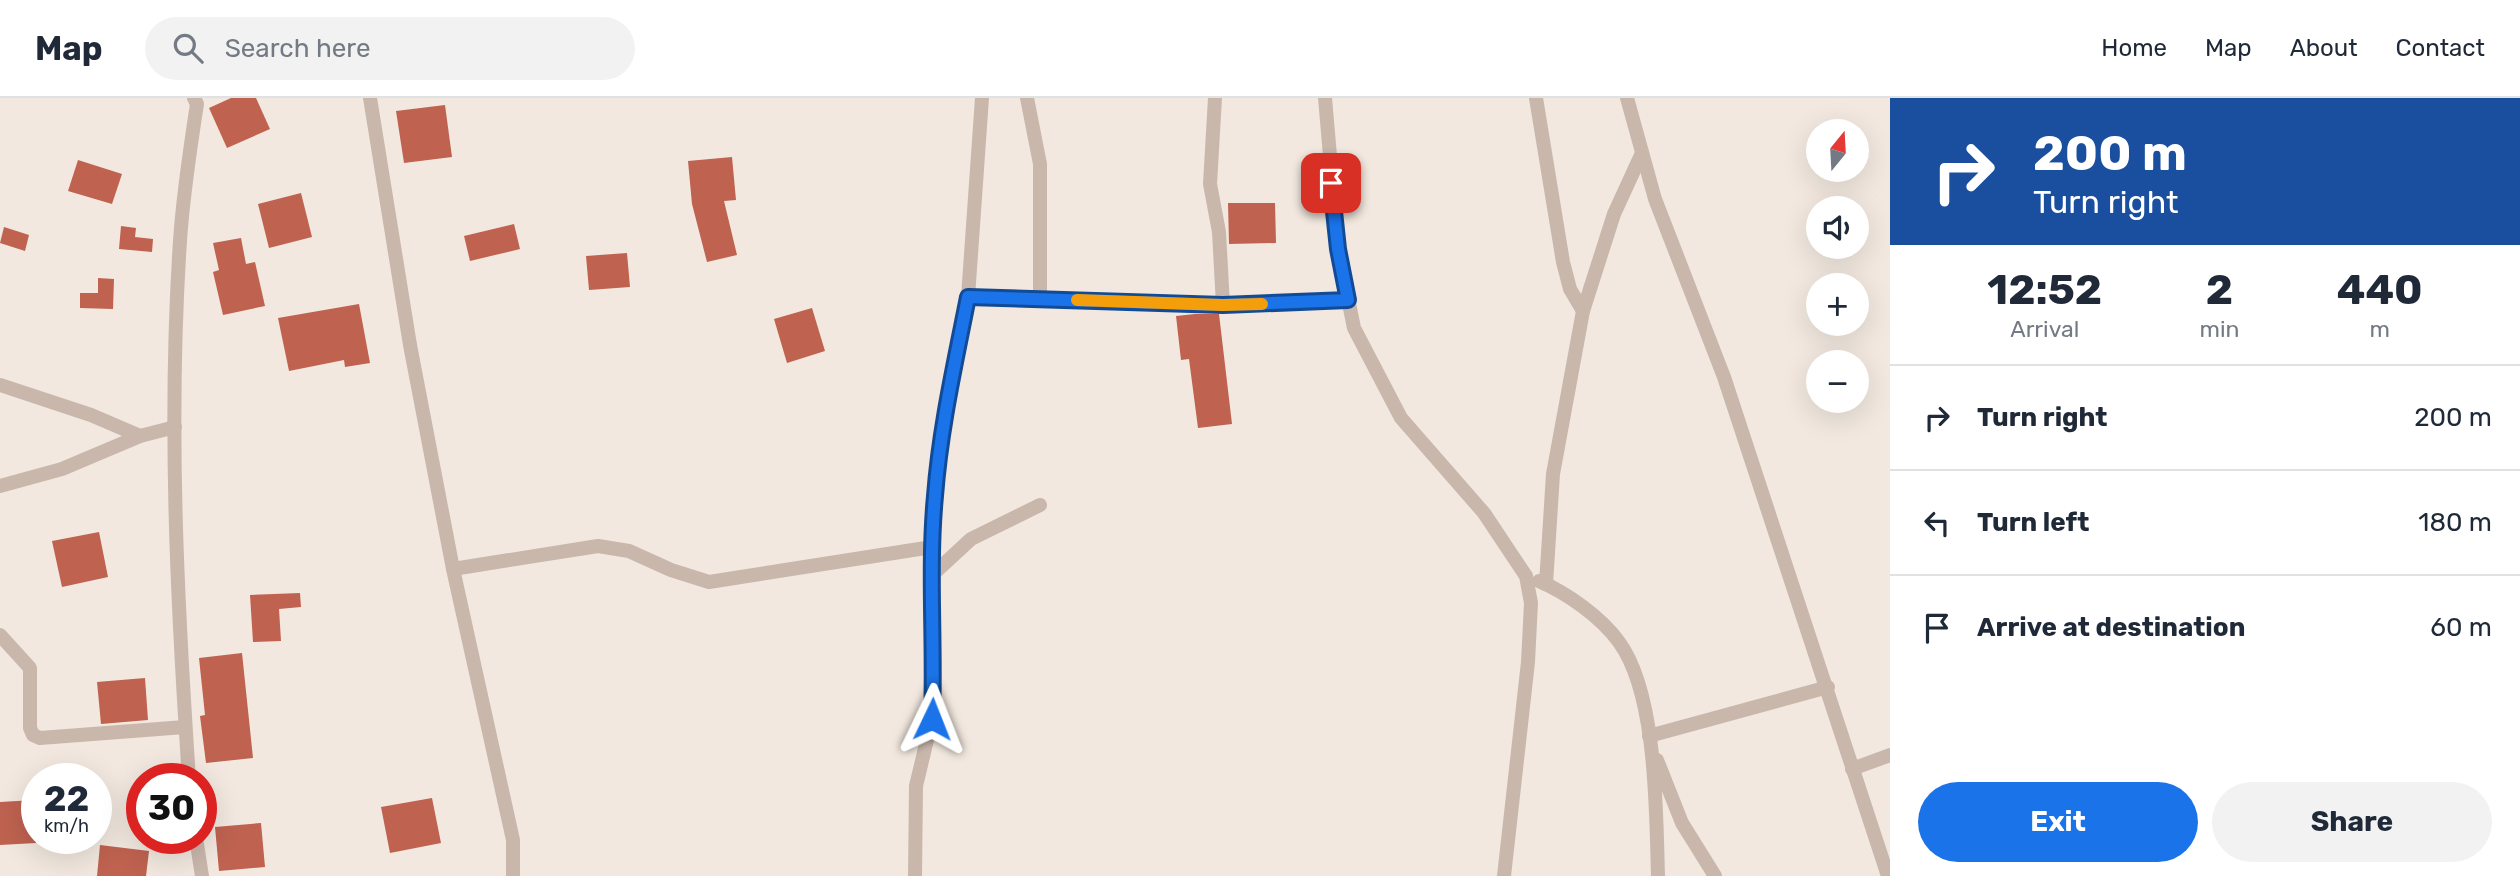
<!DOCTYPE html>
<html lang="en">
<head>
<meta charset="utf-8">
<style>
	:root { --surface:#fff; --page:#f2f2f3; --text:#1f2937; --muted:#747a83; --line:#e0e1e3; --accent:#1a73e8 }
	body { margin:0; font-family:Rubik,sans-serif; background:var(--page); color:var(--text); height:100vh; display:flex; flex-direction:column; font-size:26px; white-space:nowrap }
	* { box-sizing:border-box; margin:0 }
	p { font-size:23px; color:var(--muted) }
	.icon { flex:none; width:38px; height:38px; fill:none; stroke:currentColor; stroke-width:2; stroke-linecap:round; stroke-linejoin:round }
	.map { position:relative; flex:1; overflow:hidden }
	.panel { display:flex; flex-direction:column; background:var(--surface); width:630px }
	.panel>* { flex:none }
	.top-card { background:#1a4fa0; color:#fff; overflow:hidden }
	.needle { width:46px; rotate:18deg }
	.controls { position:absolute; left:1806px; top:21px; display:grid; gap:14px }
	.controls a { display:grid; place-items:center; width:63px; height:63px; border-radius:50%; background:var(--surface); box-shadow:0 7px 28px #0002; font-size:35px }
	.speed { position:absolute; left:21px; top:665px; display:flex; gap:14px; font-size:35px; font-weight:700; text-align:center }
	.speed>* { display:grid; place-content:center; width:91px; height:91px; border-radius:50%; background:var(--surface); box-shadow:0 7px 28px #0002; line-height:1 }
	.speed small { font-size:18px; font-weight:400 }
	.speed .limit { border:10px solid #d22; background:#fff; color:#111 }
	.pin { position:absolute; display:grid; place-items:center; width:60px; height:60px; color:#fff; margin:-30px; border-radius:14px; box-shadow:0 4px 10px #0006 }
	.me { position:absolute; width:77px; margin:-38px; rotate:2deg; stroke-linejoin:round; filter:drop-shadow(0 0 5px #0008) }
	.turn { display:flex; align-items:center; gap:24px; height:147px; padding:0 28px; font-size:32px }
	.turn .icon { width:91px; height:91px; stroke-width:2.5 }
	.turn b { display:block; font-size:49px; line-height:60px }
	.eta { display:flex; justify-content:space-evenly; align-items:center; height:119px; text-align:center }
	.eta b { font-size:42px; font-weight:700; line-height:49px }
	.cta { display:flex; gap:14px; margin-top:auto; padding:14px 28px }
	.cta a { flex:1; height:80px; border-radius:42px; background:var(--accent); color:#fff; font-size:28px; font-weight:700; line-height:80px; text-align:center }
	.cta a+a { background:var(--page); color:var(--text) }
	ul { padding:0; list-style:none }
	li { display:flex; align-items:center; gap:21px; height:105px; padding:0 28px; border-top:2px solid var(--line) }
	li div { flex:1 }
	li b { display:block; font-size:26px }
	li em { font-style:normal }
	header { display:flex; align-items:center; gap:42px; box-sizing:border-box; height:98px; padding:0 35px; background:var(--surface); border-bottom:2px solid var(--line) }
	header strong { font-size:33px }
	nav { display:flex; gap:38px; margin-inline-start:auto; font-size:24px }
	.search { width:490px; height:63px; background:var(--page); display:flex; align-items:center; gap:18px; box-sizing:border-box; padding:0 24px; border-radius:38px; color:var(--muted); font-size:26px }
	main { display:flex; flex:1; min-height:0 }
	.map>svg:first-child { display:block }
	.building { fill:#bf6250 }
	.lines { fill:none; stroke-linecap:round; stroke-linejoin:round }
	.minor { stroke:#c9b7ac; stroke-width:14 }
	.route-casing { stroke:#114b97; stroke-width:18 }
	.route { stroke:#1a73e8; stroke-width:12 }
	.slow { stroke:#f59e0b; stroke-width:12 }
</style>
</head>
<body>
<header>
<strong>Map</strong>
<div class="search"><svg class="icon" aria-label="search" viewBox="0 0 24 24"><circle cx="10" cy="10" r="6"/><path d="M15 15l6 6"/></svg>Search here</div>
<nav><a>Home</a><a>Map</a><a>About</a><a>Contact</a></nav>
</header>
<main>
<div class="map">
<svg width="1890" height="778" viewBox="0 0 1890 778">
	<rect width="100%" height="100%" fill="#f2e8df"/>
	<g class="building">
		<path d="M231 0H256L270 31 227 50 209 10Z"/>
		<path d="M445 7 452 59 404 65 396 13Z"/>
		<path d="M732 59 736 102 724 103 737 157 707 164 692 106 688 63Z"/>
		<path d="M78 62 122 76 112 106 68 93Z"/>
		<path d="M301 95 312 139 269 150 258 106Z"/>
		<path d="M1228 105H1275L1276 145 1229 146Z"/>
		<path d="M514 126 520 151 470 163 464 138Z"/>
		<path d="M121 128 136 130 135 139 153 141 152 154 119 151Z"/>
		<path d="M4 129 29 137 25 153 0 145Z"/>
		<path d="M241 140 246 166 255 164 265 208 223 217 213 174 219 172 213 145Z"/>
		<path d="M627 155 630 189 589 192 586 158Z"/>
		<path d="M98 180 114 181 113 211 80 210V195H98Z"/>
		<path d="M359 206 370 265 345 269 344 262 289 273 278 220Z"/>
		<path d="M812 210 825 253 787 265 774 221Z"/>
		<path d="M1195 216H1219L1232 326 1198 330 1189 261 1181 262 1176 218Z"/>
		<path d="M99 434 108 479 62 489 52 443Z"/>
		<path d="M300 495 301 509 279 511 281 543 253 544 250 497Z"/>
		<path d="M242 555 253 660 206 665 200 618 205 617 199 560Z"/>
		<path d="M145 580 148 622 101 626 97 584Z"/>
		<path d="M432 700 441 745 390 755 381 709Z"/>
		<path d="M34 702 36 745 0 747V704Z"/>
		<path d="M261 725 265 769 219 773 215 729Z"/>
		<path d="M100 747 149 753 146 778H97Z"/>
	</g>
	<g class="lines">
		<g class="minor">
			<path d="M370 0 410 247 453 471 513 742V778"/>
			<path d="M1027 0 1040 66V200L1223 207"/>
			<path d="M1215 0 1210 86 1219 134 1223 207 1348 202"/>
			<path d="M1325 0 1338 151 1354 230 1401 320 1484 415 1526 478 1531 505 1528 564 1504 778"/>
			<path d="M1536 0 1563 164 1570 191 1583 213"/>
			<path d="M1627 0 1655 101 1724 279 1888 778"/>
			<path d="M968 199 1040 200"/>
			<path d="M0 287 91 317 140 338"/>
			<path d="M0 388 62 371 140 338 175 329"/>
			<path d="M453 471 598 448 629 453 671 472 709 484 932 449"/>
			<path d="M931 478 971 441 1040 407"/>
			<path d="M1539 483C1567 495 1601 519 1619 544 1657 596 1656 714 1658 778"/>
			<path d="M1546 486 1553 376 1583 213 1614 116 1642 55"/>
			<path d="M0 537 30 570V630L33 637 40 640 185 629"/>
			<path d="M1649 638 1828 589"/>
			<path d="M1657 662 1682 725 1715 778"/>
			<path d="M1852 671 1890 657"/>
			<path d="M189 681C177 502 168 322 180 143 183 97 190 51 197 6L194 0"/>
			<path d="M196 740 202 778"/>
			<path d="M915 778 916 688 932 621 934 568 931 478 934 398 942 335 968 199 982 0"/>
		</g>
	</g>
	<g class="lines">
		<defs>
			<path id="route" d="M932 621C935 547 928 472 935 398 940 331 955 265 968 199L1223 207 1348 202 1338 151 1331 85"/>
		</defs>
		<use href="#route" class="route-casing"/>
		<use href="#route" class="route"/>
		<path class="slow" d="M1077 202 1223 207 1262 206"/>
	</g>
</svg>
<div class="controls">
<a><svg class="needle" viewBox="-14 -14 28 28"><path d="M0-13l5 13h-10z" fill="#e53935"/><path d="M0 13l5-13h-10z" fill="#747a83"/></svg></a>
<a><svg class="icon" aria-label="sound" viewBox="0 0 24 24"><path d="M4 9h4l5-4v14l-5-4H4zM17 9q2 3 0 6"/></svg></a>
<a>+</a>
<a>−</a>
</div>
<div class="speed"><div>22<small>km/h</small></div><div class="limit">30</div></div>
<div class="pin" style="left:1331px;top:85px;background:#d93025"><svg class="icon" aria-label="arrive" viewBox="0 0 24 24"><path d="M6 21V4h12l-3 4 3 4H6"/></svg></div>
<svg class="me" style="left:932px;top:621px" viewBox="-20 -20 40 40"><path d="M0-17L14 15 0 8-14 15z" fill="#1a73e8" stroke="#fff" stroke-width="4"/></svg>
</div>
<section class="panel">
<div class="top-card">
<div class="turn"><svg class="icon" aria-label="right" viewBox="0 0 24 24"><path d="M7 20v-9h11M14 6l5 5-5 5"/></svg><div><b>200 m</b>Turn right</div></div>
</div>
<div class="eta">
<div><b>12:52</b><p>Arrival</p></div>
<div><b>2</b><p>min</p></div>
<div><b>440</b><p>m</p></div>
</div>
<ul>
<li><svg class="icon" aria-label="right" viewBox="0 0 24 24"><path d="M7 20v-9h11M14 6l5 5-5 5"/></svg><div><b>Turn right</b></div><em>200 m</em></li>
<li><svg class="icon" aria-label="left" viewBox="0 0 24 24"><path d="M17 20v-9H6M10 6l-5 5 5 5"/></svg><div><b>Turn left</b></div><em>180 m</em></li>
<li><svg class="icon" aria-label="arrive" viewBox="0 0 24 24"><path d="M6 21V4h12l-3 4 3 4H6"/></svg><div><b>Arrive at destination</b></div><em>60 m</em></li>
</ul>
<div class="cta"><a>Exit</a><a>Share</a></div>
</section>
</main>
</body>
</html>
